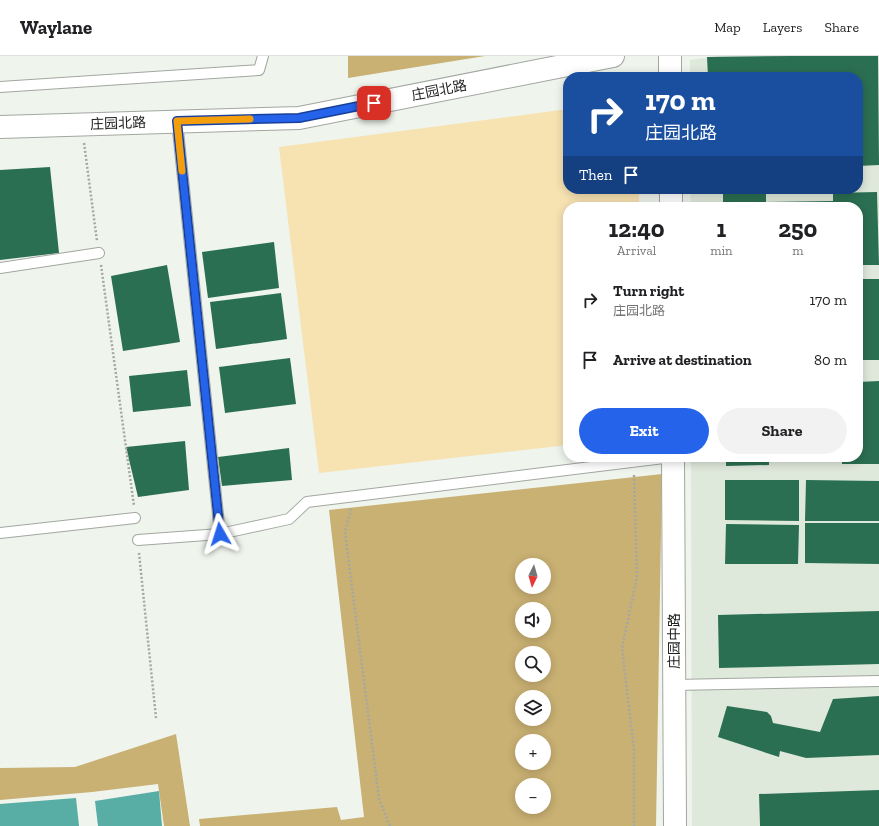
<!DOCTYPE html>
<html lang="en">
<head>
<meta charset="utf-8">
<style>
	:root { --surface:#fff; --page:#f2f2f2; --text:#202124; --muted:#757577; --line:#e0e0e0; --accent:#2563eb }
	body { margin:0; font-family:"Zilla Slab","Noto Sans SC",serif; background:var(--page); color:var(--text); height:100vh; display:flex; flex-direction:column; font-size:15px; white-space:nowrap }
	* { box-sizing:border-box; margin:0 }
	p { font-size:13px; color:var(--muted) }
	.icon { flex:none; width:22px; height:22px; fill:none; stroke:currentColor; stroke-width:2; stroke-linecap:round; stroke-linejoin:round }
	.map { position:relative; flex:1; overflow:hidden }
	.drawer { position:absolute; left:563px; top:146px; width:300px; height:260px; display:flex; flex-direction:column; background:var(--surface); border-radius:16px; box-shadow:0 2px 10px #0003 }
	.drawer>* { flex:none }
	.banner { position:absolute; left:563px; top:16px; width:300px; height:122px; border-radius:16px; box-shadow:0 2px 10px #0003; background:#1a4fa0; color:#fff; overflow:hidden }
	.needle { width:26px; rotate:185deg }
	.buttons { position:absolute; left:515px; top:502px; display:grid; gap:8px }
	.buttons a { display:grid; place-items:center; width:36px; height:36px; border-radius:50%; background:var(--surface); box-shadow:0 2px 10px #0003; font-size:20px }
	.pin { position:absolute; display:grid; place-items:center; width:34px; height:34px; color:#fff; margin:-17px; border-radius:8px; box-shadow:0 2px 6px #0006 }
	.me { position:absolute; width:44px; margin:-22px; rotate:354deg; stroke-linejoin:round; filter:drop-shadow(0 0 3px #0008) }
	.turn { display:flex; align-items:center; gap:14px; height:84px; padding:0 16px; font-size:18px }
	.turn .icon { width:52px; height:52px; stroke-width:2.5 }
	.turn b { display:block; font-size:28px; line-height:34px }
	.then { display:flex; align-items:center; height:38px; padding:0 16px; background:#0003; gap:8px; font-size:15px }
	.eta { display:flex; justify-content:space-evenly; align-items:center; height:68px; text-align:center }
	.eta b { font-size:24px; font-weight:700; line-height:28px }
	.action { display:flex; gap:8px; margin-top:auto; padding:8px 16px }
	.action a { flex:1; height:46px; border-radius:24px; background:var(--accent); color:#fff; font-size:16px; font-weight:700; line-height:46px; text-align:center }
	.action a+a { background:var(--page); color:var(--text) }
	ul { padding:0; list-style:none }
	li { display:flex; align-items:center; gap:12px; height:60px; padding:0 16px }
	li div { flex:1 }
	li b { display:block; font-size:15px }
	li em { font-style:normal }
	header { display:flex; align-items:center; gap:24px; box-sizing:border-box; height:56px; padding:0 20px; background:var(--surface); border-bottom:1px solid var(--line) }
	header strong { font-size:19px }
	nav { display:flex; gap:22px; margin-inline-start:auto; font-size:14px }
	.map>svg:first-child { display:block }
	.built { fill:#dfe9db }
	.green { fill:#f7e2b2 }
	.forest { fill:#c9b073; fill-rule:evenodd }
	.water { fill:#58ada5 }
	.building { fill:#2b6f52 }
	.lines { fill:none; stroke-linecap:round; stroke-linejoin:round }
	.lane-casing { stroke:#a2a7a0; stroke-width:12 }
	.secondary-casing { stroke:#a2a7a0; stroke-width:24 }
	.path { stroke:#a4a8a3; stroke-width:2.5; stroke-dasharray:2 2; stroke-linecap:butt }
	.lane { stroke:#fff; stroke-width:10 }
	.secondary { stroke:#fff; stroke-width:22 }
	.route-casing { stroke:#184099; stroke-width:10 }
	.route { stroke:#2563eb; stroke-width:7 }
	.slow { stroke:#f59e0b; stroke-width:7 }
	.labels { text-anchor:middle; stroke-width:4; stroke-linejoin:round; paint-order:stroke }
	.street-label { font-size:14px; fill:#212321; stroke:#fff }
</style>
</head>
<body>
<header>
<strong>Waylane</strong>
<nav><a>Map</a><a>Layers</a><a>Share</a></nav>
</header>
<div class="map">
<svg width="879" height="770" viewBox="0 0 879 770">
	<rect width="100%" height="100%" fill="#eff4ed"/>
	<path class="built" d="M718 0H879V770H692L691 401H858V151H691L690 133H858V21H690V4Z"/>
	<path class="green" d="M568 53V133H639V151H568V389L319 417 279 91Z"/>
	<g class="forest">
		<path d="M348 0H485L348 22Z"/>
		<path d="M662 418 656 770H200L199 763 337 751 341 764 364 761 329 454ZM522 509H544V531H522ZM522 553H544V575H522ZM522 597H544V619H522ZM522 641H544V663H522ZM522 685H544V707H522ZM522 729H544V751H522Z"/>
		<path d="M176 678 190 770H164L158 728 92 736 0 744V712L75 711Z"/>
	</g>
	<g class="water">
		<path d="M159 735 162 770H98L95 745Z"/>
		<path d="M76 742 79 770H0V748Z"/>
	</g>
	<g class="building">
		<path d="M791 0H878L879 109 858 110V21H708L707 1Z"/>
		<path d="M50 111 59 197 0 204V114Z"/>
		<path d="M723 136 766 137V146L833 145V137L877 136 879 209H858V151H723Z"/>
		<path d="M274 186 279 232 208 242 202 196Z"/>
		<path d="M167 209 180 286 123 295 111 220Z"/>
		<rect x="858" y="223" width="21" height="81"/>
		<path d="M281 237 287 283 216 293 210 246Z"/>
		<path d="M290 302 296 348 225 357 219 311Z"/>
		<path d="M187 314 191 350 133 356 129 320Z"/>
		<path d="M879 325V408H842V401H858V326Z"/>
		<path d="M185 385 189 434 138 441 126 391Z"/>
		<path d="M289 392 292 424 222 430 218 401Z"/>
		<path d="M726 401H769V409L726 410Z"/>
		<path d="M725 424H799V465L725 464Z"/>
		<path d="M806 424 879 425V465H805Z"/>
		<path d="M805 467H879V508L805 507Z"/>
		<path d="M726 468 799 469 798 508H725Z"/>
		<path d="M879 555V608L719 612 718 559Z"/>
		<path d="M879 640V699L806 702 780 695 779 701 718 681 727 650 767 656 771 660 773 667 820 676 833 643Z"/>
		<path d="M879 734V770H760L759 738Z"/>
	</g>
	<g class="lines">
		<defs>
			<g id="lane">
				<path d="M0 31 259 14 263 0"/>
				<path d="M0 212 99 197"/>
				<path d="M0 477 135 462"/>
				<path d="M220 478 289 463 307 446 672 401"/>
				<path d="M138 484 220 478 177 65"/>
				<path d="M674 629 879 625"/>
			</g>
			<g id="secondary">
				<path d="M670 0V21"/>
				<path d="M0 71 299 62 613 0"/>
				<path d="M671 133V151"/>
				<path d="M673 401 675 770"/>
			</g>
		</defs>
		<use href="#lane" class="lane-casing"/>
		<use href="#secondary" class="secondary-casing"/>
		<g class="path">
			<path d="M84 87 97 185"/>
			<path d="M101 209 134 450"/>
			<path d="M634 419 637 521 622 592 634 694V770"/>
			<path d="M351 453 345 476 379 743 390 770"/>
			<path d="M139 497 156 662"/>
		</g>
		<use href="#lane" class="lane"/>
		<use href="#secondary" class="secondary"/>
	</g>
	<g class="lines">
		<defs>
			<path id="route" d="M220 478 177 65 299 62 374 47"/>
		</defs>
		<use href="#route" class="route-casing"/>
		<use href="#route" class="route"/>
		<path class="slow" d="M182 115 177 65 250 63"/>
	</g>
	<g class="labels">
		<g class="street-label">
			<text transform="translate(439 34) rotate(-11)" y="5">庄园北路</text>
			<text transform="translate(118 67) rotate(-2)" y="5">庄园北路</text>
			<text transform="translate(674 585) rotate(-90)" y="5">庄园中路</text>
		</g>
	</g>
</svg>
<div class="buttons">
<a><svg class="needle" viewBox="-14 -14 28 28"><path d="M0-13l5 13h-10z" fill="#e53935"/><path d="M0 13l5-13h-10z" fill="#757577"/></svg></a>
<a><svg class="icon" aria-label="sound" viewBox="0 0 24 24"><path d="M4 9h4l5-4v14l-5-4H4zM17 9q2 3 0 6"/></svg></a>
<a><svg class="icon" aria-label="search" viewBox="0 0 24 24"><circle cx="10" cy="10" r="6"/><path d="M15 15l6 6"/></svg></a>
<a><svg class="icon" aria-label="layers" viewBox="0 0 24 24"><path d="M12 4l9 5-9 5-9-5zM3 14l9 5 9-5"/></svg></a>
<a>+</a>
<a>−</a>
</div>
<div class="pin" style="left:374px;top:47px;background:#d93025"><svg class="icon" aria-label="arrive" viewBox="0 0 24 24"><path d="M6 21V4h12l-3 4 3 4H6"/></svg></div>
<svg class="me" style="left:220px;top:478px" viewBox="-20 -20 40 40"><path d="M0-17L14 15 0 8-14 15z" fill="#2563eb" stroke="#fff" stroke-width="4"/></svg>
<div class="banner">
<div class="turn"><svg class="icon" aria-label="right" viewBox="0 0 24 24"><path d="M7 20v-9h11M14 6l5 5-5 5"/></svg><div><b>170 m</b>庄园北路</div></div>
<div class="then">Then<svg class="icon" aria-label="arrive" viewBox="0 0 24 24"><path d="M6 21V4h12l-3 4 3 4H6"/></svg></div>
</div>
<section class="drawer">
<div class="eta">
<div><b>12:40</b><p>Arrival</p></div>
<div><b>1</b><p>min</p></div>
<div><b>250</b><p>m</p></div>
</div>
<ul>
<li><svg class="icon" aria-label="right" viewBox="0 0 24 24"><path d="M7 20v-9h11M14 6l5 5-5 5"/></svg><div><b>Turn right</b><p>庄园北路</p></div><em>170 m</em></li>
<li><svg class="icon" aria-label="arrive" viewBox="0 0 24 24"><path d="M6 21V4h12l-3 4 3 4H6"/></svg><div><b>Arrive at destination</b></div><em>80 m</em></li>
</ul>
<div class="action"><a>Exit</a><a>Share</a></div>
</section>
</div>
</body>
</html>
